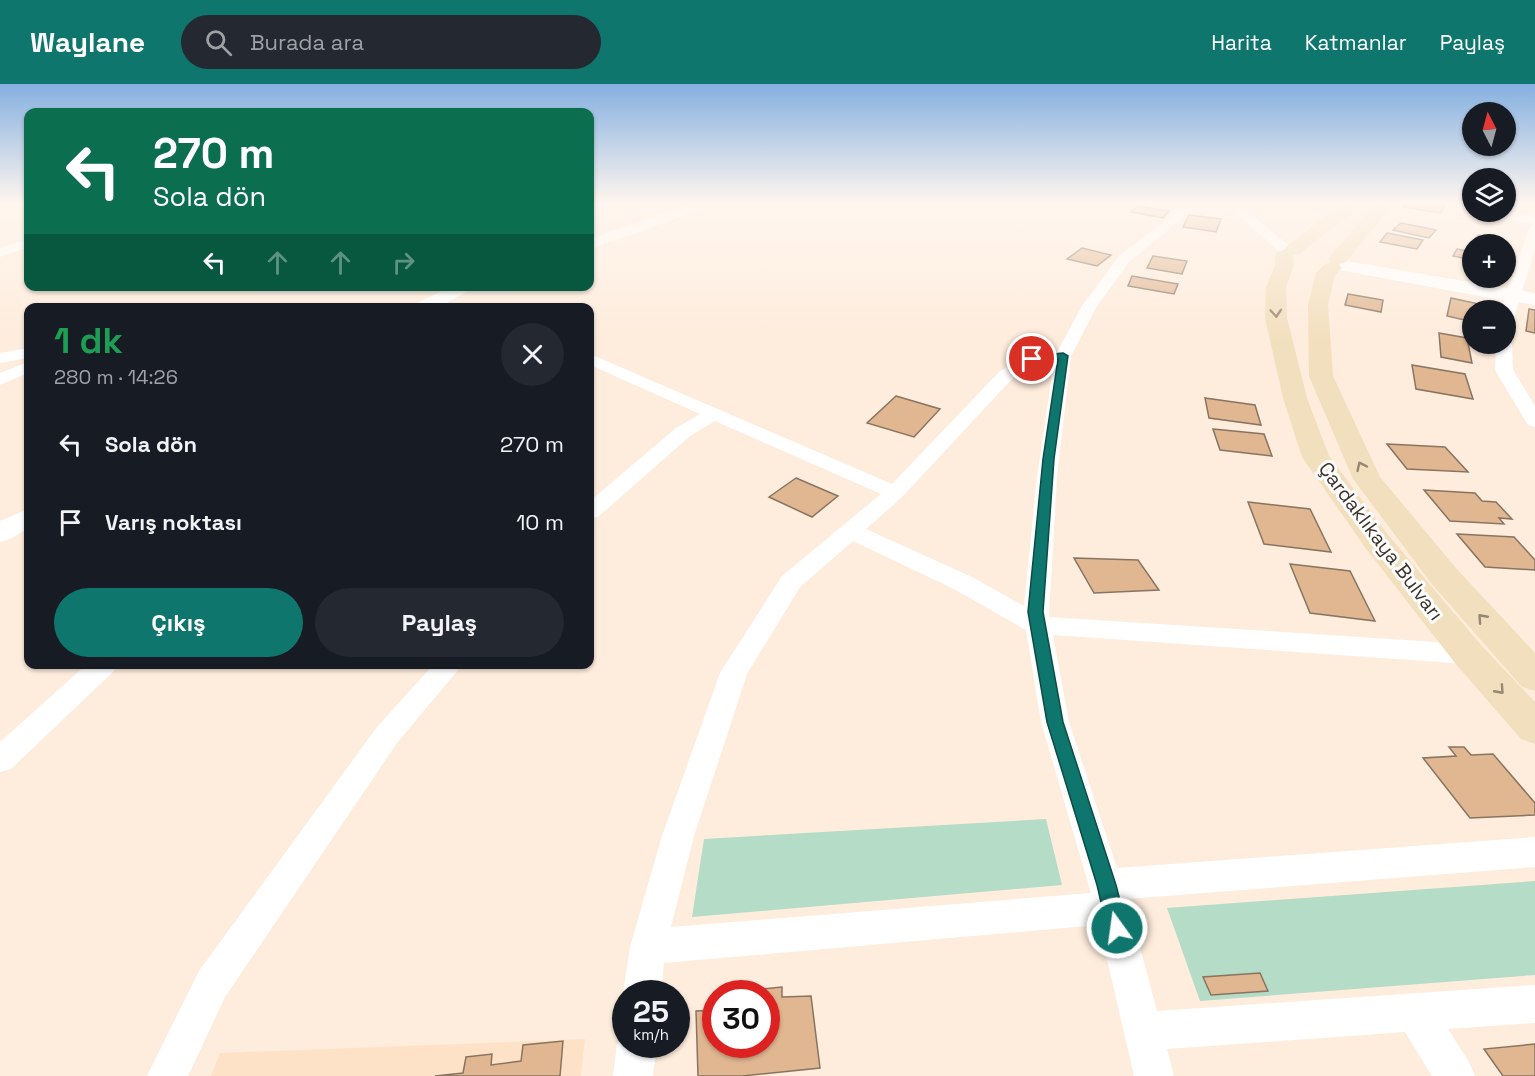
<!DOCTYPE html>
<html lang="tr">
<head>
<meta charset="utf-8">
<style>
	:root { --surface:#171b24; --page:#242831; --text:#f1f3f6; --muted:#9ea1a6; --accent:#0f766e }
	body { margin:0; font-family:"Space Grotesk",sans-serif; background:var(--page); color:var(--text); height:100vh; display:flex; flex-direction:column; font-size:22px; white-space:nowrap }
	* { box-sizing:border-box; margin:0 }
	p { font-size:20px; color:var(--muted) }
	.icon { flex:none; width:33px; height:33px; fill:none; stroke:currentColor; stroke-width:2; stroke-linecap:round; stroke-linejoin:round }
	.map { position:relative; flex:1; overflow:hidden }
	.sheet { position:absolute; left:24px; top:219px; width:570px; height:366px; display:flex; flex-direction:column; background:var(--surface); border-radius:12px; box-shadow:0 2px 4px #0004 }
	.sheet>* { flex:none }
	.guide { position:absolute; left:24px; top:24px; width:570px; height:183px; border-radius:12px; box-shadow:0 2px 4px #0004; background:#0b6e4f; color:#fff; overflow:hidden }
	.needle { width:39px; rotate:354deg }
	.fabs { position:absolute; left:1462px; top:18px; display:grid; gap:12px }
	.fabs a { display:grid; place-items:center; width:54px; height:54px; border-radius:50%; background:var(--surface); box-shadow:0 2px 4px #0004; font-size:30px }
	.speed { position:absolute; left:612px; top:896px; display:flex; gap:12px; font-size:30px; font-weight:700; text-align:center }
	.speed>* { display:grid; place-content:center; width:78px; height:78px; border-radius:50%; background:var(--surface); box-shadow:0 2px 4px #0004; line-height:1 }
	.speed small { font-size:15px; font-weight:400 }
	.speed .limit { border:9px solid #d22; background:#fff; color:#111 }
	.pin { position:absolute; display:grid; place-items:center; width:51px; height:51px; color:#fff; margin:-26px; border:3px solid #fff; border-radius:50%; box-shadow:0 2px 6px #0007 }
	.me { position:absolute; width:66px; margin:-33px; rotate:346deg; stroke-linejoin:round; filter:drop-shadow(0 0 4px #0008) }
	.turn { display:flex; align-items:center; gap:21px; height:126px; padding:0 30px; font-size:27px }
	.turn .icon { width:78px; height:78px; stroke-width:2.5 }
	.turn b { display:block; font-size:42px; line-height:51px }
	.lanes { display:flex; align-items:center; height:57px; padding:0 30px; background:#0003; justify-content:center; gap:30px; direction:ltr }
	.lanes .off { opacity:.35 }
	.round { display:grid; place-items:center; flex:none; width:63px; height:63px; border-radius:32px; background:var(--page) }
	.headline { display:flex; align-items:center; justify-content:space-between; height:102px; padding:0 30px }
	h1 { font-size:36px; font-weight:700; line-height:45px; color:#1e9e55 }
	.cta { display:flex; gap:12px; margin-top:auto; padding:12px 30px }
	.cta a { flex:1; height:69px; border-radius:36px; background:var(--accent); color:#fff; font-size:24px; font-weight:700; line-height:69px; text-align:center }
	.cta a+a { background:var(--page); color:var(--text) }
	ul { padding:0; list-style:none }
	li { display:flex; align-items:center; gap:18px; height:78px; padding:0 30px }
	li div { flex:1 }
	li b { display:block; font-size:22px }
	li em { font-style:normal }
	header { display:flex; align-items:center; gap:36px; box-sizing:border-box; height:84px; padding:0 30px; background:var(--accent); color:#fff }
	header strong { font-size:28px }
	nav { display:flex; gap:33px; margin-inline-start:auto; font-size:21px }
	.search { width:420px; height:54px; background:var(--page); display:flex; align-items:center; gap:15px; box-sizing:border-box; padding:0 21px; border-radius:33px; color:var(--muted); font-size:22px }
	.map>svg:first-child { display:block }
	.built { fill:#fee2c8 }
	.green { fill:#b4dcc6 }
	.building { fill:#e1b791; stroke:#887462; stroke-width:1.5 }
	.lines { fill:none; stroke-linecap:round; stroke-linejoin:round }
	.minor { fill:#fff; fill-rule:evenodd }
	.tertiary { fill:#fff; fill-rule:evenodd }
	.secondary { fill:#f2dfbd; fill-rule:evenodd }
	.oneway { stroke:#968874 }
	.route { fill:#0f766e; stroke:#0a4d48; stroke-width:1.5 }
	.labels { text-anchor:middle; stroke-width:6; stroke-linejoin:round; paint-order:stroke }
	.street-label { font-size:20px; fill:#3a322a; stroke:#fdfdfd }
</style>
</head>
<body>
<header>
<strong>Waylane</strong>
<div class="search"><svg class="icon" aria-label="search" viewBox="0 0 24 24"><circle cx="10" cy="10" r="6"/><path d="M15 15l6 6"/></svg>Burada ara</div>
<nav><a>Harita</a><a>Katmanlar</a><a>Paylaş</a></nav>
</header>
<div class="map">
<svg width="1535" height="992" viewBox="0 0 1535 992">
	<rect width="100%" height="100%" fill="#feecdc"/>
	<path class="built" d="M585 955 581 992H211L220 969Z"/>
	<g class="green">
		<path d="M1046 735 1062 801 692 833 704 755Z"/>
		<path d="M1535 797V891L1200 917 1167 824Z"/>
	</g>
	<g class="building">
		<path d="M1405 120H1442L1445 121 1441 129 1403 123Z"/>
		<path d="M1138 122 1169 127 1163 134 1131 128Z"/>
		<path d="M1189 131 1221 135 1216 148 1183 143Z"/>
		<path d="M1401 139 1436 146 1429 154 1393 146Z"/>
		<path d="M1387 149 1423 156 1417 165 1380 158Z"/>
		<path d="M1478 151 1506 157 1503 160 1469 162Z"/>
		<path d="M1082 164 1111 171 1097 182 1067 175Z"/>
		<path d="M1457 165 1473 168V176L1453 172Z"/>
		<path d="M1153 172 1187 177 1182 190 1147 184Z"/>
		<path d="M1132 192 1178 200 1174 210 1128 202Z"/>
		<path d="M1348 210 1383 216 1381 228 1345 221Z"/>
		<path d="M1451 214 1479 220 1478 226H1473V238L1447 232Z"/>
		<path d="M1529 225 1535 226V249L1526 247Z"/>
		<path d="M1439 249 1467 254 1472 279 1441 273Z"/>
		<path d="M1412 281 1465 290 1473 315 1416 305Z"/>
		<path d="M896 312 940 325 914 353 867 339Z"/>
		<path d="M1205 314 1255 321 1261 341 1209 334Z"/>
		<path d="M1213 345 1264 350 1272 372 1220 366Z"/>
		<path d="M1387 360 1445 363 1468 388 1407 385Z"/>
		<path d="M796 394 838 412 812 433 769 413Z"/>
		<path d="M1424 406 1475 409 1482 417 1496 418 1512 435 1499 434 1504 440 1450 437Z"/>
		<path d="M1248 418 1310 425 1331 468 1264 460Z"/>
		<path d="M1457 450 1514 453 1535 476V486L1485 483Z"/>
		<path d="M1074 474 1138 476 1159 506 1094 509Z"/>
		<path d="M1290 480 1350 487 1375 537 1310 529Z"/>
		<path d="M1449 663H1464L1471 671 1493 670 1535 719V731L1470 734 1423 674 1456 672Z"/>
		<path d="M1260 889 1268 907 1211 911 1203 893Z"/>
		<path d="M782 903V913L811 912 820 984 742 992H698L696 927 716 926V960H766V909L731 908Z"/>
		<path d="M563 957 560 992H435L463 989 466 973 492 970 491 981 521 977 523 961Z"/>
		<path d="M1535 960V992H1503L1484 965Z"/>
	</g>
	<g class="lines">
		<g class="minor">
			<path d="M0 120H10L0 125Z"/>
			<path d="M1187 120H1200L1129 178 1097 222 1071 272 1057 393 1049 533 1468 560 1477 563 1481 570 1477 577 1468 580 1053 551 1069 638 1117 784 1535 753V783L1127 815 1157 927 1535 901V939L1448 945 1469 978 1475 992H1432L1405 948 1167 965 1174 992H1134L1099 841 664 879 661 909H626V914L623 909 630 863 662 752 720 589 782 492 881 410 715 337 690 352 598 433 590 434V417L676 344 700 330 590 281V270L892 400 999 288 1026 271 1057 268 1082 222 1119 172ZM1054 278 1037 393 1024 522 972 493 866 445 902 413 1011 296 1036 280ZM853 457 954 505 1026 546 1041 638 1091 809 671 843 694 752 747 590 800 503Z"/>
			<path d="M1225 120H1238L1292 164 1294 167 1292 170H1282Z"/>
			<path d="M1446 120H1473V128L1448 123Z"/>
			<path d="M1484 128H1506L1535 133V165L1514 234 1506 239V226H1501L1529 144 1534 140 1486 131Z"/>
			<path d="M28 155V163L0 173V164Z"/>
			<path d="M1506 256 1512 260 1513 286 1535 322V343L1528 341 1495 286 1496 260H1506Z"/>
			<path d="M28 264V274L0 279V269Z"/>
			<path d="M28 278V289L0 301V289Z"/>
			<path d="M87 580H118L114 587 11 685 0 688V658Z"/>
			<path d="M434 580H463L397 659 225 913 188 992H147L199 887 377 643Z"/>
			<path d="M626 945V960H657L653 992H613L617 960Z"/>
		</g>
		<g class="tertiary">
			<path d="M690 120H711L709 123 590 165V155Z"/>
			<path d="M1340 176 1535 209V221L1479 212 1334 185 1331 181 1334 177Z"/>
			<path d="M452 202H476L438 224H413L415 220Z"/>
			<path d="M28 425V444L10 455 0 458V437Z"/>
		</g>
		<g class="secondary">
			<path d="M1341 120H1357L1350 131 1299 170 1293 171 1294 180 1286 203 1287 234 1307 314 1329 372 1389 452 1481 561 1535 618V660L1521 655 1455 579 1367 466 1302 373 1283 314 1265 234 1266 203 1276 180 1275 172 1277 168 1284 166 1287 162Z"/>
			<path d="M1376 120H1393L1345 179 1339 180 1342 184 1335 191 1328 221 1333 292 1380 393 1455 483 1535 569V607L1522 603 1431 499 1353 395 1309 292 1308 221 1316 189 1325 180 1331 179 1329 175 1331 171Z"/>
		</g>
	</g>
	<defs><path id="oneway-chevron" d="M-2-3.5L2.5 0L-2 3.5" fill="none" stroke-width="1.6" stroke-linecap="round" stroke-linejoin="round" transform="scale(1.5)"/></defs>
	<g class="oneway">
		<use href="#oneway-chevron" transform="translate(1276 229) rotate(86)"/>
		<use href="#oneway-chevron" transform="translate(1361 382) rotate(-115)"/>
		<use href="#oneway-chevron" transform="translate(1482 534) rotate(-132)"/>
		<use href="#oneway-chevron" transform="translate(1500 606) rotate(48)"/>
	</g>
	<linearGradient id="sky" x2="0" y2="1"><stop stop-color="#85b0e0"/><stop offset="0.46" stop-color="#fff6ef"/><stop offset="1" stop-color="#fff6ef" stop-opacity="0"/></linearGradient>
	<rect width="1535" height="259" fill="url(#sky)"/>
	<path class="route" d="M1063 269 1068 272 1054 375 1043 528 1063 638 1116 801 1127 844 1124 851 1117 854 1110 851 1107 844 1097 801 1047 638 1028 528 1043 375 1058 275 1032 278 1028 275 1032 272Z"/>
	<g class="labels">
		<g class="street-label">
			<text transform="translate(1381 457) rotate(53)" y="7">Çardaklıkaya Bulvarı</text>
		</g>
	</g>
</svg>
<div class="fabs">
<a><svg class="needle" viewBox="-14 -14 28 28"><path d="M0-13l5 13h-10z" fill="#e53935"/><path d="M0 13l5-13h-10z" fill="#9ea1a6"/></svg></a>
<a><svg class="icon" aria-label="layers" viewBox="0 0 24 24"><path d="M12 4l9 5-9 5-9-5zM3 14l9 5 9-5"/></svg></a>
<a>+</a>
<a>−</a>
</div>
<div class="speed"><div>25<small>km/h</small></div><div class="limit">30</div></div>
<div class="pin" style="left:1032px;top:275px;background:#d93025"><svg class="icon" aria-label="arrive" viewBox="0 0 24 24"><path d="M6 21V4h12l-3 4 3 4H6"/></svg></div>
<svg class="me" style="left:1117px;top:844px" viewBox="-20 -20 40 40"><circle r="17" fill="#0f766e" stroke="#fff" stroke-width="3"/><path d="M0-11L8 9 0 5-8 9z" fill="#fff"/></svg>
<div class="guide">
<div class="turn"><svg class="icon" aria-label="left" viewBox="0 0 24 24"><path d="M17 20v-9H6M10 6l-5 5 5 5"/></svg><div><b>270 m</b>Sola dön</div></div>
<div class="lanes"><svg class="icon" aria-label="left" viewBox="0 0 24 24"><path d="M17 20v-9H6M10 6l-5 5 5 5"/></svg><svg class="icon off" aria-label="ahead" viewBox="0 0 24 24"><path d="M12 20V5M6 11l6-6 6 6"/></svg><svg class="icon off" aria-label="ahead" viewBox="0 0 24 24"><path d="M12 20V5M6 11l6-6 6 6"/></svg><svg class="icon off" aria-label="right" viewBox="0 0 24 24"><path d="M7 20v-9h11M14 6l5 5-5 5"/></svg></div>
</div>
<section class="sheet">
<div class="headline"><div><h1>1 dk</h1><p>280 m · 14:26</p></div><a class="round"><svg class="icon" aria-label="close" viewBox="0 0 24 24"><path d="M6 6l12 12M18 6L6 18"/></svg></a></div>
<ul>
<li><svg class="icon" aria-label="left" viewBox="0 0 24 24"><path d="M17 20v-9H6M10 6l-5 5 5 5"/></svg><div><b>Sola dön</b></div><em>270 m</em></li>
<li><svg class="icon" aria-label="arrive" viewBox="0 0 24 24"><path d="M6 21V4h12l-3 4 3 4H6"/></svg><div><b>Varış noktası</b></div><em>10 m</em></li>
</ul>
<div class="cta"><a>Çıkış</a><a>Paylaş</a></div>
</section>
</div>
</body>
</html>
